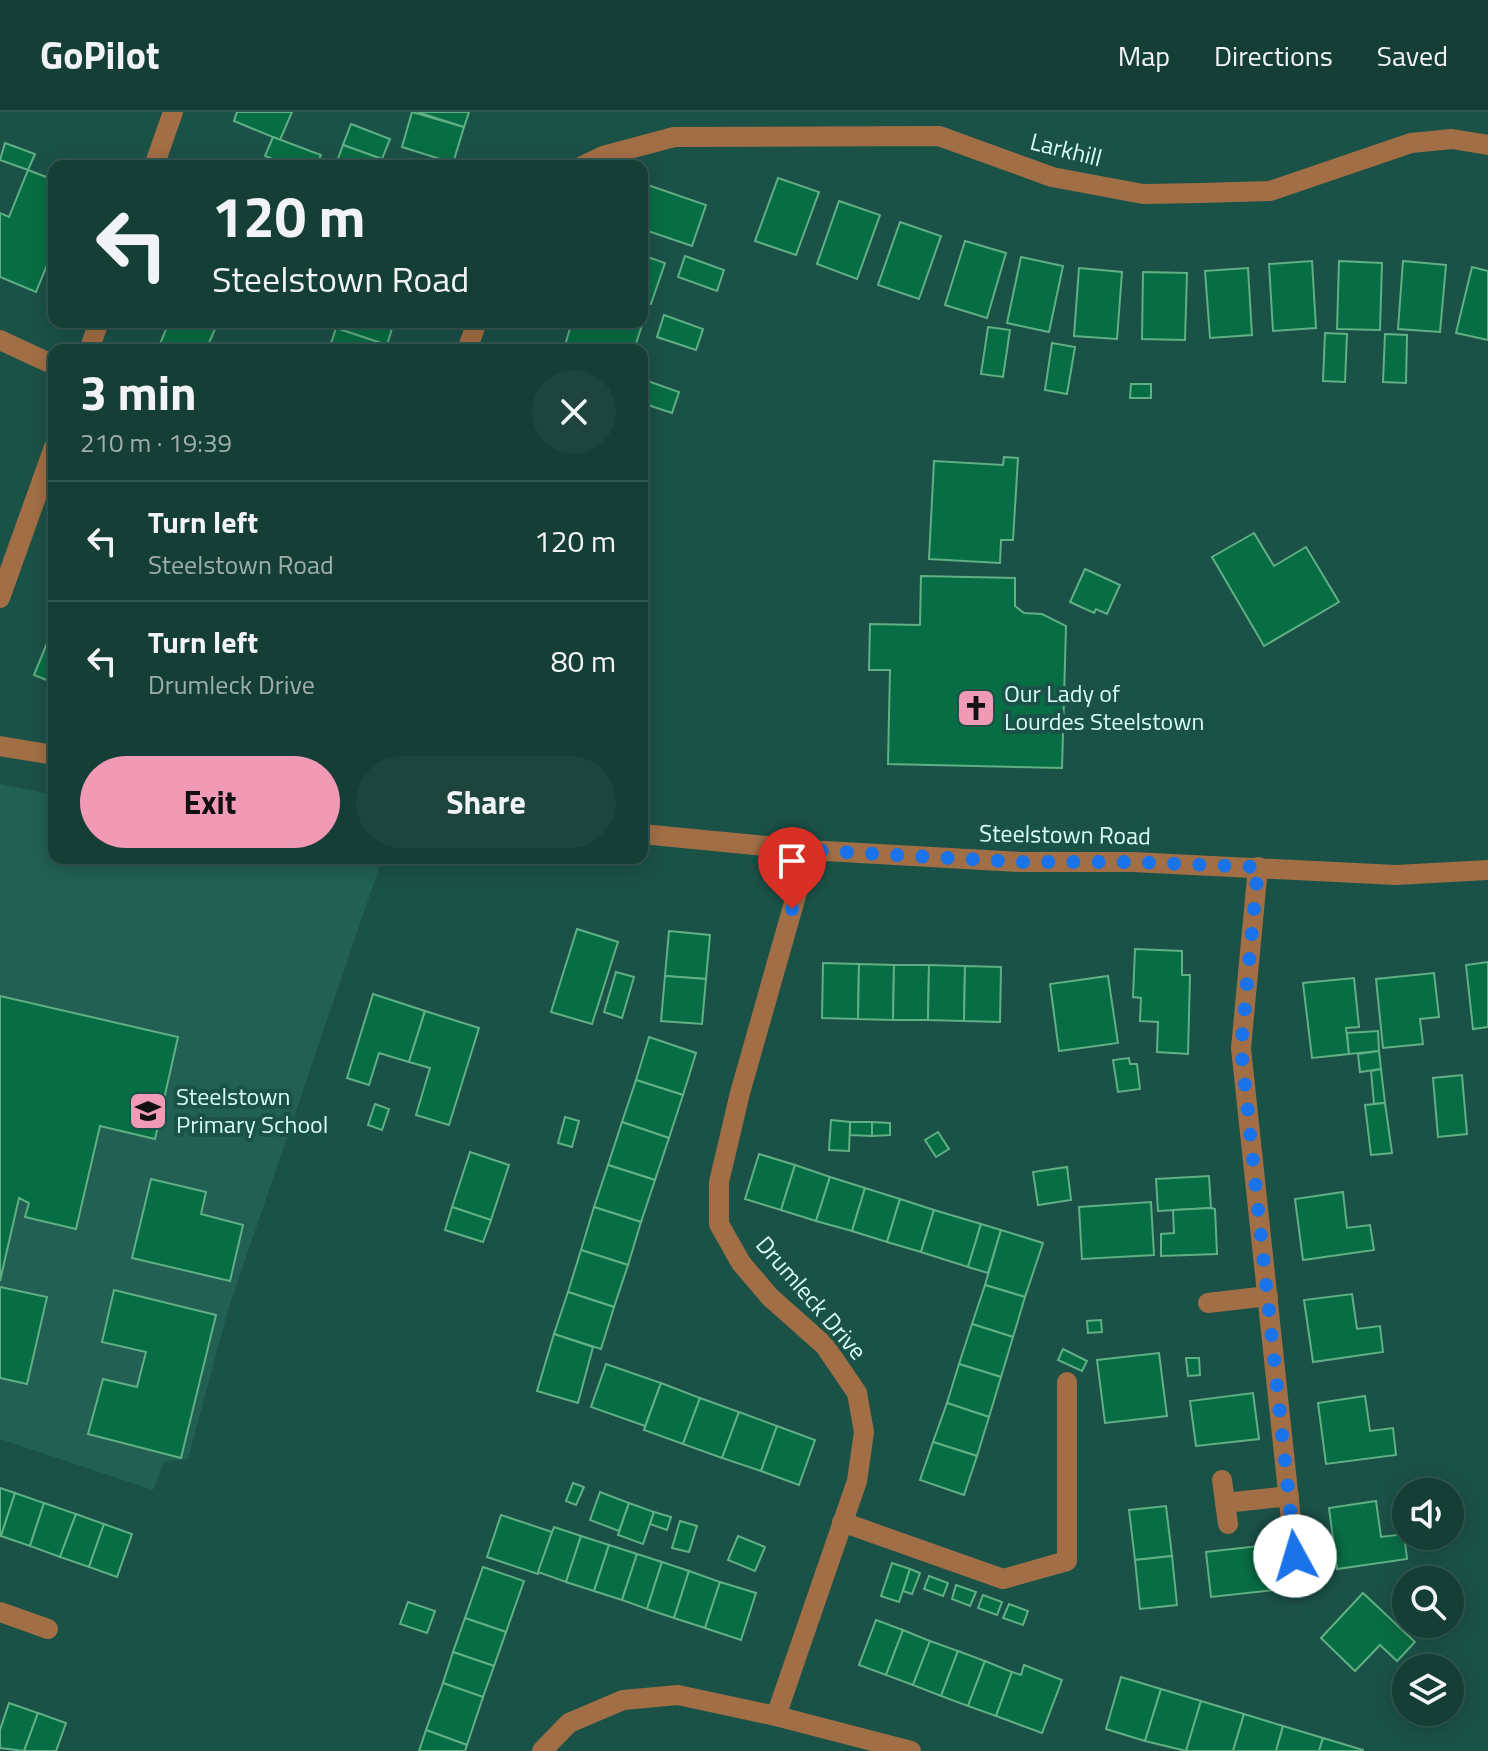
<!DOCTYPE html>
<html lang="en">
<head>
<meta charset="utf-8">
<style>
	:root { --surface:#143e36; --page:#1d453e; --text:#f1f3f6; --muted:#9daead; --line:#335751; --accent:#f09ab6 }
	body { margin:0; font-family:"Titillium Web",sans-serif; background:var(--page); color:var(--text); height:100vh; display:flex; flex-direction:column; font-size:30px; white-space:nowrap }
	* { box-sizing:border-box; margin:0 }
	p { font-size:26px; color:var(--muted) }
	.icon { flex:none; width:44px; height:44px; fill:none; stroke:currentColor; stroke-width:2; stroke-linecap:round; stroke-linejoin:round }
	.map { position:relative; flex:1; overflow:hidden }
	.details { position:absolute; left:48px; top:232px; width:600px; height:520px; display:flex; flex-direction:column; background:var(--surface); border-radius:16px; box-shadow:0 4px 20px #0003,0 0 0 2px var(--line) }
	.details>* { flex:none }
	.banner { position:absolute; left:48px; top:48px; width:600px; height:168px; border-radius:16px; box-shadow:0 4px 20px #0003,0 0 0 2px var(--line); background:#143e36; color:var(--text); overflow:hidden }
	.buttons { position:absolute; left:1392px; top:1366px; display:grid; gap:16px }
	.buttons a { display:grid; place-items:center; width:72px; height:72px; border-radius:50%; background:var(--surface); box-shadow:0 4px 20px #0003,0 0 0 2px var(--line); font-size:40px }
	.pin { position:absolute; display:grid; place-items:center; width:68px; height:68px; color:#fff; margin:-82px -34px; border-radius:50% 50% 50% 0; rotate:-45deg; box-shadow:0 0 8px #0007 }
	.pin .icon { rotate:45deg }
	.me { position:absolute; width:88px; margin:-44px; rotate:354deg; stroke-linejoin:round; filter:drop-shadow(0 0 6px #0008) }
	.turn { display:flex; align-items:center; gap:28px; height:168px; padding:0 32px; font-size:36px }
	.turn .icon { width:104px; height:104px; stroke-width:2.5 }
	.turn b { display:block; font-size:56px; line-height:68px }
	.round { display:grid; place-items:center; flex:none; width:84px; height:84px; border-radius:42px; background:var(--page) }
	.head { display:flex; align-items:center; justify-content:space-between; height:136px; padding:0 32px }
	h1 { font-size:48px; font-weight:700; line-height:60px }
	.button { display:flex; gap:16px; margin-top:auto; padding:16px 32px }
	.button a { flex:1; height:92px; border-radius:48px; background:var(--accent); color:#111; font-size:32px; font-weight:700; line-height:92px; text-align:center }
	.button a+a { background:var(--page); color:var(--text) }
	ul { padding:0; list-style:none }
	li { display:flex; align-items:center; gap:24px; height:120px; padding:0 32px; border-top:2px solid var(--line) }
	li div { flex:1 }
	li b { display:block; font-size:30px }
	li em { font-style:normal }
	header { display:flex; align-items:center; gap:48px; box-sizing:border-box; height:112px; padding:0 40px; background:var(--surface); border-bottom:2px solid var(--line) }
	header strong { font-size:38px }
	nav { display:flex; gap:44px; margin-inline-start:auto; font-size:28px }
	.map>svg:first-child { display:block }
	.built { fill:#226054 }
	.building { fill:#076d44; stroke:#61af84; stroke-width:2 }
	.lines { fill:none; stroke-linecap:round; stroke-linejoin:round }
	.minor { stroke:#a26e45; stroke-width:20 }
	.route { stroke:#1a73e8; stroke-width:14; stroke-dasharray:0 25.2 }
	.labels { text-anchor:middle; stroke-width:8; stroke-linejoin:round; paint-order:stroke }
	.street-label { font-size:24px; fill:#d8fdf4; stroke:#1b5248 }
	.poi-label { font-size:24px; fill:#d8fdf4; stroke:#1b5248; text-anchor:start }
</style>
</head>
<body>
<header>
<strong>GoPilot</strong>
<nav><a>Map</a><a>Directions</a><a>Saved</a></nav>
</header>
<div class="map">
<svg width="1488" height="1639" viewBox="0 0 1488 1639">
	<rect width="100%" height="100%" fill="#1b5248"/>
	<path class="built" d="M0 672 54 683V746H351L380 753 228 1198 188 1347 164 1350 153 1378 0 1327Z"/>
	<g class="building">
		<path d="M237 0H292L280 28 234 9Z"/>
		<path d="M412 0 464 15 453 51 402 35Z"/>
		<path d="M417 0H469L464 15Z"/>
		<path d="M351 12 390 27 382 47 343 33Z"/>
		<path d="M273 25 321 43 316 54H291L265 44Z"/>
		<path d="M5 31 35 42 28 58 0 48Z"/>
		<path d="M343 33 382 47 380 54 336 52Z"/>
		<path d="M28 58 54 68V136L36 180 0 165V101L9 105Z"/>
		<path d="M778 66 819 80 796 143 755 129Z"/>
		<path d="M642 71 706 93 692 134 642 117Z"/>
		<path d="M839 89 880 103 857 167 817 152Z"/>
		<path d="M900 110 941 124 919 187 878 173Z"/>
		<path d="M965 129 1006 141 987 206 945 193Z"/>
		<path d="M642 143 665 151 651 192 642 189Z"/>
		<path d="M685 144 724 158 717 179 678 165Z"/>
		<path d="M1021 145 1063 154 1049 220 1007 211Z"/>
		<path d="M1312 149 1316 216 1273 219 1269 152Z"/>
		<path d="M1339 149 1382 151 1380 218 1337 217Z"/>
		<path d="M1403 149 1446 153 1440 220 1398 217Z"/>
		<path d="M1472 155 1488 159V228L1456 221Z"/>
		<path d="M1079 156 1122 160 1117 227 1074 224Z"/>
		<path d="M1248 156 1252 223 1210 226 1205 159Z"/>
		<path d="M1143 160 1187 161 1185 228 1142 227Z"/>
		<path d="M664 203 703 217 696 238 657 225Z"/>
		<path d="M169 210H218L206 238H174L160 232Z"/>
		<path d="M338 210H394L387 233 336 216Z"/>
		<path d="M572 210H632L642 213 634 238H580L565 233Z"/>
		<path d="M988 215 1010 218 1003 265 981 262Z"/>
		<path d="M336 216 387 233 385 238H329Z"/>
		<path d="M1325 221 1347 222 1345 270 1323 269Z"/>
		<path d="M1385 222 1407 223 1406 271 1383 270Z"/>
		<path d="M1052 231 1075 235 1067 282 1045 278Z"/>
		<path d="M642 267 679 280 672 301 642 291Z"/>
		<path d="M1131 272H1151V286H1130Z"/>
		<path d="M1004 345 1018 346 1013 428H1001L1000 451 929 447 934 349 1003 353Z"/>
		<path d="M1254 421 1274 454 1306 435 1339 490 1264 534 1212 445Z"/>
		<path d="M1085 457 1120 473 1107 502 1096 497 1094 501 1070 490Z"/>
		<path d="M921 464 1015 466V494L1024 501 1042 502 1066 514 1062 656 888 652 890 558H869L870 512 920 513Z"/>
		<path d="M54 514V571L34 563Z"/>
		<path d="M577 817 618 830 592 912 551 900Z"/>
		<path d="M669 819 710 823 706 867 665 864Z"/>
		<path d="M1135 837 1182 839V863H1190L1188 942 1157 940 1158 910 1140 909 1141 886 1133 885Z"/>
		<path d="M1488 850V915L1473 917 1466 853Z"/>
		<path d="M823 851 859 852 858 907 822 906Z"/>
		<path d="M859 852 894 853 893 908 858 907Z"/>
		<path d="M894 853H929L928 908H893Z"/>
		<path d="M929 853 965 854 964 909 928 908Z"/>
		<path d="M965 854 1001 855 1000 910 964 909Z"/>
		<path d="M616 860 634 865 622 906 604 900Z"/>
		<path d="M1434 861 1439 905 1420 907 1423 932 1383 936 1376 867Z"/>
		<path d="M665 864 706 867 702 912 661 909Z"/>
		<path d="M1108 864 1118 931 1059 939 1050 872Z"/>
		<path d="M1354 866 1359 915 1346 916 1349 942 1312 946 1303 871Z"/>
		<path d="M373 882 425 899 409 950 379 941 369 973 347 966Z"/>
		<path d="M0 884 178 925 155 1027 100 1014 76 1117 25 1105 29 1091 19 1086 0 1169Z"/>
		<path d="M425 899 479 916 449 1013 416 1003 430 956 409 950Z"/>
		<path d="M1378 919 1379 939 1349 942 1347 921Z"/>
		<path d="M649 925 696 941 683 983 636 968Z"/>
		<path d="M1379 939 1381 957 1360 960 1358 942Z"/>
		<path d="M1129 946 1130 952H1137L1140 977 1118 980 1113 948Z"/>
		<path d="M1381 957 1385 991 1374 992 1371 959Z"/>
		<path d="M1462 963 1467 1022 1438 1025 1433 966Z"/>
		<path d="M636 968 683 983 669 1026 622 1010Z"/>
		<path d="M1385 991 1392 1041 1371 1043 1365 993Z"/>
		<path d="M375 992 389 997 382 1018 368 1013Z"/>
		<path d="M565 1005 579 1009 572 1035 558 1031Z"/>
		<path d="M831 1008 850 1010 849 1039 829 1038Z"/>
		<path d="M622 1010 669 1026 655 1068 608 1053Z"/>
		<path d="M850 1010H872V1024L850 1023Z"/>
		<path d="M872 1010 890 1011V1023L872 1024Z"/>
		<path d="M938 1020 949 1037 936 1045 925 1028Z"/>
		<path d="M470 1040 509 1053 491 1108 452 1095Z"/>
		<path d="M759 1042 795 1053 781 1098 745 1087Z"/>
		<path d="M608 1053 655 1068 641 1110 594 1095Z"/>
		<path d="M795 1053 830 1065 816 1109 781 1098Z"/>
		<path d="M1067 1055 1071 1088 1038 1093 1033 1060Z"/>
		<path d="M1209 1064 1211 1096 1158 1099 1156 1067Z"/>
		<path d="M830 1065 865 1076 852 1119 816 1109Z"/>
		<path d="M151 1067 206 1080 201 1102 243 1113 230 1169 132 1146Z"/>
		<path d="M865 1076 900 1087 887 1130 852 1119Z"/>
		<path d="M1343 1080 1347 1116 1370 1113 1374 1138 1303 1148 1295 1087Z"/>
		<path d="M900 1087 934 1098 921 1140 887 1130Z"/>
		<path d="M1151 1090 1154 1143 1082 1147 1079 1095Z"/>
		<path d="M452 1095 491 1108 483 1130 445 1118Z"/>
		<path d="M594 1095 641 1110 628 1153 581 1138Z"/>
		<path d="M1211 1096 1215 1097 1217 1142 1161 1144V1122L1174 1121 1173 1098Z"/>
		<path d="M934 1098 981 1112 968 1155 921 1140Z"/>
		<path d="M981 1112 1001 1118 988 1161 968 1155Z"/>
		<path d="M1001 1118 1043 1131 1025 1185 985 1173Z"/>
		<path d="M581 1138 628 1153 614 1195 568 1180Z"/>
		<path d="M985 1173 1025 1185 1013 1225 972 1212Z"/>
		<path d="M0 1175 47 1185 27 1272 0 1266Z"/>
		<path d="M114 1178 216 1203 181 1346 88 1322 103 1267 137 1275 146 1240 102 1230Z"/>
		<path d="M568 1180 614 1195 601 1237 554 1222Z"/>
		<path d="M1352 1182 1357 1217 1380 1214 1383 1240 1313 1250 1304 1188Z"/>
		<path d="M1101 1208 1102 1220 1088 1221 1087 1209Z"/>
		<path d="M972 1212 1013 1225 1001 1265 959 1252Z"/>
		<path d="M554 1222 593 1235 578 1291 537 1279Z"/>
		<path d="M1063 1237 1087 1249 1082 1259 1058 1248Z"/>
		<path d="M1159 1241 1167 1304 1105 1311 1097 1248Z"/>
		<path d="M1186 1246H1199L1200 1263 1188 1264Z"/>
		<path d="M606 1252 661 1271 645 1314 591 1295Z"/>
		<path d="M959 1252 1001 1265 989 1305 947 1291Z"/>
		<path d="M661 1271 700 1286 683 1332 644 1318Z"/>
		<path d="M1253 1281 1259 1327 1196 1334 1190 1289Z"/>
		<path d="M1365 1284 1370 1319 1393 1316 1396 1343 1326 1352 1318 1291Z"/>
		<path d="M700 1286 739 1300 722 1346 683 1332Z"/>
		<path d="M947 1291 989 1305 977 1344 933 1330Z"/>
		<path d="M739 1300 777 1314 761 1359 722 1346Z"/>
		<path d="M777 1314 815 1328 799 1373 761 1359Z"/>
		<path d="M933 1330 977 1344 964 1383 920 1368Z"/>
		<path d="M573 1371 584 1375 576 1393 566 1389Z"/>
		<path d="M0 1376 15 1381 1 1424H0Z"/>
		<path d="M600 1380 629 1391 619 1419 590 1408Z"/>
		<path d="M15 1381 44 1391 30 1434 1 1424Z"/>
		<path d="M1376 1389 1381 1425 1404 1422 1407 1447 1337 1457 1329 1396Z"/>
		<path d="M44 1391 76 1402 60 1445 30 1434Z"/>
		<path d="M629 1391 654 1400 643 1432 618 1423Z"/>
		<path d="M1166 1394 1172 1444 1135 1448 1129 1398Z"/>
		<path d="M654 1400 671 1405 667 1418 650 1412Z"/>
		<path d="M76 1402 104 1412 89 1455 60 1445Z"/>
		<path d="M501 1403 552 1420 538 1462 487 1445Z"/>
		<path d="M680 1409 697 1414 689 1440 672 1436Z"/>
		<path d="M104 1412 132 1422 117 1465 89 1455Z"/>
		<path d="M554 1415 581 1424 566 1470 538 1460Z"/>
		<path d="M581 1424 609 1433 594 1479 566 1470Z"/>
		<path d="M738 1424 765 1435 755 1459 728 1448Z"/>
		<path d="M609 1433 637 1442 622 1488 594 1479Z"/>
		<path d="M1268 1433 1274 1478 1211 1485 1206 1440Z"/>
		<path d="M637 1442 662 1450 647 1497 622 1488Z"/>
		<path d="M1172 1444 1177 1493 1140 1497 1135 1448Z"/>
		<path d="M662 1450 689 1459 674 1506 647 1497Z"/>
		<path d="M892 1451 910 1457 899 1490 881 1484Z"/>
		<path d="M483 1455 524 1469 506 1520 465 1506Z"/>
		<path d="M910 1457 920 1461 912 1482 903 1479Z"/>
		<path d="M689 1459 720 1470 705 1516 674 1506Z"/>
		<path d="M929 1464 948 1471 943 1484 924 1477Z"/>
		<path d="M720 1470 756 1481 741 1528 705 1516Z"/>
		<path d="M956 1473 976 1480 970 1494 952 1487Z"/>
		<path d="M1363 1481 1415 1530 1397 1549 1380 1533 1355 1559 1321 1526Z"/>
		<path d="M983 1483 1002 1490 997 1503 978 1496Z"/>
		<path d="M408 1490 435 1499 427 1521 400 1512Z"/>
		<path d="M1009 1492 1028 1499 1023 1513 1003 1506Z"/>
		<path d="M465 1506 506 1520 494 1554 453 1540Z"/>
		<path d="M876 1508 903 1518 886 1563 859 1553Z"/>
		<path d="M903 1518 930 1529 913 1573 886 1563Z"/>
		<path d="M930 1529 958 1539 941 1584 913 1573Z"/>
		<path d="M958 1539 985 1549 968 1594 941 1584Z"/>
		<path d="M453 1540 494 1554 483 1585 443 1571Z"/>
		<path d="M985 1549 1012 1560 996 1604 968 1594Z"/>
		<path d="M1024 1553 1062 1568 1042 1621 996 1604 1012 1560 1021 1563Z"/>
		<path d="M1121 1565 1161 1577 1145 1629 1106 1617Z"/>
		<path d="M443 1571 483 1585 467 1633 426 1618Z"/>
		<path d="M1161 1577 1201 1589 1186 1639 1145 1629Z"/>
		<path d="M1201 1589 1244 1602 1233 1639H1186Z"/>
		<path d="M9 1591 38 1601 24 1639 0 1636V1618Z"/>
		<path d="M38 1601 66 1611 56 1639H24Z"/>
		<path d="M1244 1602 1283 1614 1276 1639H1233Z"/>
		<path d="M1283 1614 1323 1626 1319 1639H1276Z"/>
		<path d="M426 1618 467 1633 465 1639H419Z"/>
		<path d="M1323 1626 1363 1638V1639H1319Z"/>
	</g>
	<g class="lines">
		<g class="minor">
			<path d="M154 54 173 0"/>
			<path d="M582 54 603 44 674 25 939 24 1052 65 1143 82 1201 81 1270 79 1411 31 1452 27 1488 33"/>
			<path d="M0 228 54 253"/>
			<path d="M89 238 99 210"/>
			<path d="M467 238 477 210"/>
			<path d="M0 486 54 335"/>
			<path d="M0 634 54 643"/>
			<path d="M642 722 807 738 1020 750H1132L1396 763 1488 758"/>
			<path d="M1258 755 1241 936 1298 1474"/>
			<path d="M1208 1191 1268 1184"/>
			<path d="M1222 1368 1228 1412"/>
			<path d="M1225 1391 1289 1384"/>
			<path d="M842 1410 1003 1467 1067 1449V1270"/>
			<path d="M0 1500 48 1517"/>
			<path d="M776 1604 857 1369 864 1320 857 1281 825 1234 770 1185 741 1151 719 1112V1070L740 981 805 752 807 738"/>
			<path d="M542 1639 569 1611 623 1588 678 1583 776 1604 911 1639"/>
		</g>
	</g>
	<g class="lines">
		<path class="route" d="M792 797 807 738 1020 750H1132L1258 755 1241 936 1295 1444"/>
	</g>
	<defs>
		<symbol id="church-square" viewBox="-11 -11 22 22"><rect x="-9" y="-9" width="18" height="18" rx="4" fill="#f09ab6" stroke="#1b5248"/><path d="M-1.2-6h2.4v3.5h3.3v2.4h-3.3V6h-2.4V-.1h-3.3v-2.4h3.3Z" fill="#111"/></symbol>
		<symbol id="school-square" viewBox="-11 -11 22 22"><rect x="-9" y="-9" width="18" height="18" rx="4" fill="#f09ab6" stroke="#1b5248"/><path d="M0-5L7-2L0 1L-7-2ZM-4 1L0 2.5L4 1V4Q0 6-4 4Z" fill="#111"/></symbol>
	</defs>
	<g fill-rule="evenodd">
		<use href="#church-square" x="954" y="574" width="44" height="44"/>
		<use href="#school-square" x="126" y="977" width="44" height="44"/>
	</g>
	<g class="labels">
		<g class="street-label">
			<text transform="translate(1066 38) rotate(14)" y="8">Larkhill</text>
			<text transform="translate(1065 723) rotate(1)" y="8">Steelstown Road</text>
			<text transform="translate(811 1186) rotate(49)" y="8">Drumleck Drive</text>
		</g>
		<g class="poi-label">
			<text x="1004" y="590">Our Lady of<tspan x="1004" dy="28">Lourdes Steelstown</tspan></text>
			<text x="176" y="993">Steelstown<tspan x="176" dy="28">Primary School</tspan></text>
		</g>
	</g>
</svg>
<div class="buttons">
<a><svg class="icon" aria-label="sound" viewBox="0 0 24 24"><path d="M4 9h4l5-4v14l-5-4H4zM17 9q2 3 0 6"/></svg></a>
<a><svg class="icon" aria-label="search" viewBox="0 0 24 24"><circle cx="10" cy="10" r="6"/><path d="M15 15l6 6"/></svg></a>
<a><svg class="icon" aria-label="layers" viewBox="0 0 24 24"><path d="M12 4l9 5-9 5-9-5zM3 14l9 5 9-5"/></svg></a>
</div>
<div class="pin" style="left:792px;top:797px;background:#d93025"><svg class="icon" aria-label="arrive" viewBox="0 0 24 24"><path d="M6 21V4h12l-3 4 3 4H6"/></svg></div>
<svg class="me" style="left:1295px;top:1444px" viewBox="-20 -20 40 40"><circle r="19" fill="#fff"/><path d="M0-13L10 11 0 6-10 11z" fill="#1a73e8"/></svg>
<div class="banner">
<div class="turn"><svg class="icon" aria-label="left" viewBox="0 0 24 24"><path d="M17 20v-9H6M10 6l-5 5 5 5"/></svg><div><b>120 m</b>Steelstown Road</div></div>
</div>
<section class="details">
<div class="head"><div><h1>3 min</h1><p>210 m · 19:39</p></div><a class="round"><svg class="icon" aria-label="close" viewBox="0 0 24 24"><path d="M6 6l12 12M18 6L6 18"/></svg></a></div>
<ul>
<li><svg class="icon" aria-label="left" viewBox="0 0 24 24"><path d="M17 20v-9H6M10 6l-5 5 5 5"/></svg><div><b>Turn left</b><p>Steelstown Road</p></div><em>120 m</em></li>
<li><svg class="icon" aria-label="left" viewBox="0 0 24 24"><path d="M17 20v-9H6M10 6l-5 5 5 5"/></svg><div><b>Turn left</b><p>Drumleck Drive</p></div><em>80 m</em></li>
</ul>
<div class="button"><a>Exit</a><a>Share</a></div>
</section>
</div>
</body>
</html>
